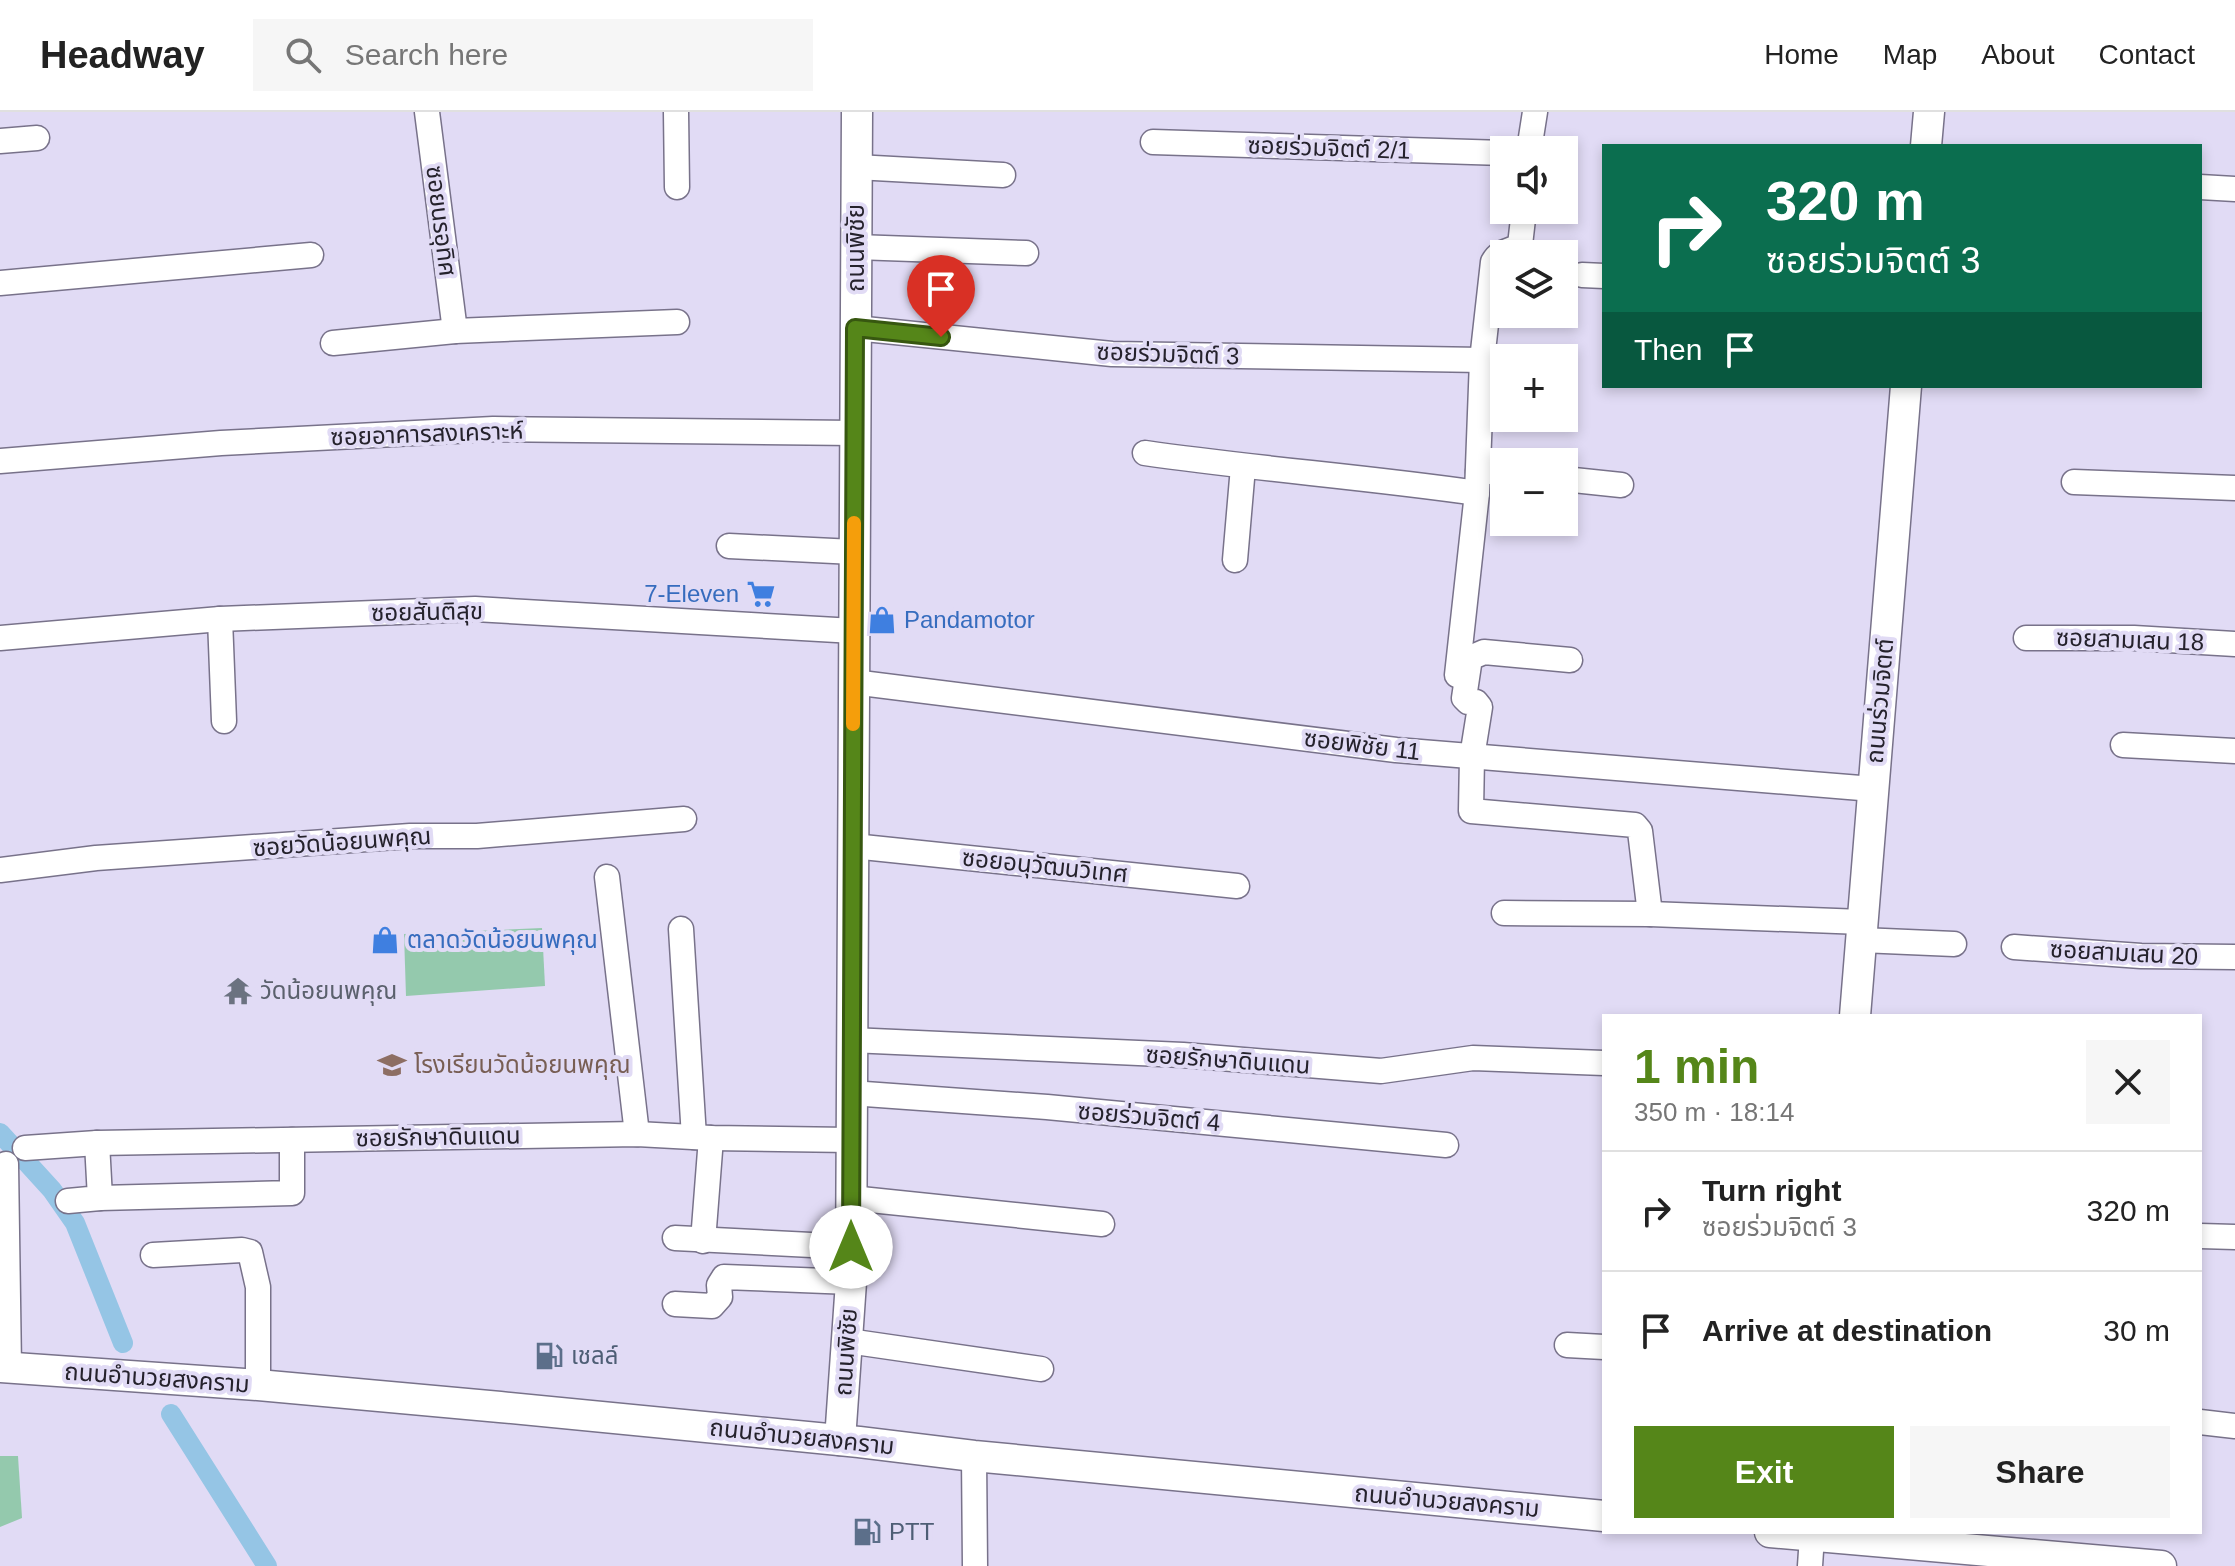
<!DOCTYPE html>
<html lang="en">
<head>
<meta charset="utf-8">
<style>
	:root { --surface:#fff; --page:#f6f6f6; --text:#222; --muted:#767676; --line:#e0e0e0; --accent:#558619 }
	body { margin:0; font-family:Arial,"Noto Sans Thai",sans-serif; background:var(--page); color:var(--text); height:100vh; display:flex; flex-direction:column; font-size:30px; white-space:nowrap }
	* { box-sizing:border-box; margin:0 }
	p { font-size:26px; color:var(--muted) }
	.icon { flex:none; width:44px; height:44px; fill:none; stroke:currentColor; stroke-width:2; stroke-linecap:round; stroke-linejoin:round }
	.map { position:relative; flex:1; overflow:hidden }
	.details { position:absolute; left:1602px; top:902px; width:600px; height:520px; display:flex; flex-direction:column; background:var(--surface); border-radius:0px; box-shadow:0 4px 12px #0003 }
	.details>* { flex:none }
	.hud { position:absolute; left:1602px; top:32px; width:600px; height:244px; border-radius:0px; box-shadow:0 4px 12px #0003; background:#0b6e4f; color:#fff; overflow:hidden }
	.controls { position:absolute; left:1490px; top:24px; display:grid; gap:16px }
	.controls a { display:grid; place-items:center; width:88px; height:88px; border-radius:0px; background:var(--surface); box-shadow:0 4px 12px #0003; font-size:40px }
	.pin { position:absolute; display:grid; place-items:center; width:68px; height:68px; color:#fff; margin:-82px -34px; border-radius:50% 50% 50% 0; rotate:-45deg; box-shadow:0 0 8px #0007 }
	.pin .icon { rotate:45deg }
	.me { position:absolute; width:88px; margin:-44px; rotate:0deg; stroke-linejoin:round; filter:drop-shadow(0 0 6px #0008) }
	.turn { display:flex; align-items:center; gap:28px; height:168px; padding:0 32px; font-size:36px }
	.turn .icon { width:104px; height:104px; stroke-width:2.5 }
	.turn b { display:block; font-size:56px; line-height:68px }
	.then { display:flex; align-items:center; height:76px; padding:0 32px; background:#0003; gap:16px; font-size:30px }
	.round { display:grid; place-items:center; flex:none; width:84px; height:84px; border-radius:0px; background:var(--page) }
	.summary { display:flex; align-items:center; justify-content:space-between; height:136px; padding:0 32px }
	h1 { font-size:48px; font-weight:800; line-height:60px; color:var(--accent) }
	.primary-button { display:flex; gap:16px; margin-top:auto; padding:16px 32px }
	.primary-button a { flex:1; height:92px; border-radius:0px; background:var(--accent); color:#fff; font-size:32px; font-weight:800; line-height:92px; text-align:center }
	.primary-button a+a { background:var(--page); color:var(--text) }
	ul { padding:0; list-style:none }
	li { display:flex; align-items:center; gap:24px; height:120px; padding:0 32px; border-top:2px solid var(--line) }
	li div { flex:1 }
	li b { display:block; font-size:30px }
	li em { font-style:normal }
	header { display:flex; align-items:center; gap:48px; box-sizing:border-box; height:112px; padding:0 40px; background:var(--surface); border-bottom:2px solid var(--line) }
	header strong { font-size:38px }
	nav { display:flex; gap:44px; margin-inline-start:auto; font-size:28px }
	.search { width:560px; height:72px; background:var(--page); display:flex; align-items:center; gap:20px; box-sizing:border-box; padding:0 28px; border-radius:0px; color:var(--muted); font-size:30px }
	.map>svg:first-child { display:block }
	.green { fill:#94c9ad }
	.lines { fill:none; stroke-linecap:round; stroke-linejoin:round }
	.canal { stroke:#95c5e5; stroke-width:20 }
	.minor-casing { stroke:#78728a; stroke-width:27 }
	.tertiary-casing { stroke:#78728a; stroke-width:33 }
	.minor { stroke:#fff; stroke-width:24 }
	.tertiary { stroke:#fff; stroke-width:30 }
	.route-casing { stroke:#375710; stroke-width:20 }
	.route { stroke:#558619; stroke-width:14 }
	.slow { stroke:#f59e0b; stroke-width:14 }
	.labels { text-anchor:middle; stroke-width:8; stroke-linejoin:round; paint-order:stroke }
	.street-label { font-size:24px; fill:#25222c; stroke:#e1dbf5 }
	.shop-label { font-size:24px; fill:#366cbe; stroke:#e1dbf5; text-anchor:start }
	.worship-label { font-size:24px; fill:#5b616d; stroke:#e1dbf5; text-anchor:start }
	.education-label { font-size:24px; fill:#785e54; stroke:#e1dbf5; text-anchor:start }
	.service-label { font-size:24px; fill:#4e5e75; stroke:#e1dbf5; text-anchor:start }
</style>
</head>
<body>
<header>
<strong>Headway</strong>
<div class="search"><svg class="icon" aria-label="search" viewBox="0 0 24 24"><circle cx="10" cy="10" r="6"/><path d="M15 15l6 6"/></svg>Search here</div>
<nav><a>Home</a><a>Map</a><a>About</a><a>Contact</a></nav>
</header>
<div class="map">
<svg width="2235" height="1454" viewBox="0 0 2235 1454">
	<rect width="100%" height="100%" fill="#e1dbf5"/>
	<g class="green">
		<path d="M542 816 545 874 406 884 404 822Z"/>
		<path d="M0 1344H18L22 1406 0 1415Z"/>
	</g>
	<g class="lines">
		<g class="canal">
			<path d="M0 1021 52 1078 75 1111 123 1231"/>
			<path d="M171 1302 267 1454"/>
		</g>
		<defs>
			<g id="minor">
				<path d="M427 0 455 219"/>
				<path d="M676 0 677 75"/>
				<path d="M0 29 37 26"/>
				<path d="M1153 30 1504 41"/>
				<path d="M1529 38 1535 0"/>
				<path d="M856 55 1003 63"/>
				<path d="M2200 75 2235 77"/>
				<path d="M856 135 1026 141"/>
				<path d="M1582 163 1604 164"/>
				<path d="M0 171 311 143"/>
				<path d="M855 216 1112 242 1482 248"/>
				<path d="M333 231 455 219 677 210"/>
				<path d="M1145 341C1256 357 1366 365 1477 381"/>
				<path d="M0 349 221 331 493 317 855 321"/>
				<path d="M1478 359 1504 361"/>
				<path d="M1564 367 1621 373"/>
				<path d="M2074 370 2235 376"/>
				<path d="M729 434 854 440"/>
				<path d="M1235 448 1243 355"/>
				<path d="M220 507 224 609"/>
				<path d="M0 526 220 507 475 497 854 519"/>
				<path d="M2026 526H2134L2235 532"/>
				<path d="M1570 548 1484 540 1470 546 1464 586 1468 590H1476L1480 595 1472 645 1471 699 1635 713 1640 719 1650 802"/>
				<path d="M1457 563 1477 381 1482 248 1493 150C1500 137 1509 141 1520 133L1524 98"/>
				<path d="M853 570 1396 638 1873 677"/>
				<path d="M2123 633 2235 639"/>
				<path d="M853 734 1237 774"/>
				<path d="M0 758 96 746 410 724H477L684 707"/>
				<path d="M607 765 637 1022"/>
				<path d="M1504 801 1650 802 1862 810"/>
				<path d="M681 817 694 1025"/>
				<path d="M1861 828 1954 832"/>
				<path d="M2014 835 2141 844 2235 845"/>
				<path d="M851 928 1183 943 1381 959 1473 946 1604 951"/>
				<path d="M851 981 1047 995 1446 1033"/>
				<path d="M25 1036 97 1031 637 1022 711 1026 850 1028"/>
				<path d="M6 1052 9 1256"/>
				<path d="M100 1086 292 1081V1028"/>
				<path d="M851 1086 1102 1112"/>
				<path d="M68 1089 100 1086 97 1031"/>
				<path d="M2200 1124 2235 1125"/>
				<path d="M675 1126 851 1135"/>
				<path d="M703 1129 711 1026"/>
				<path d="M153 1143 242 1138 250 1140 258 1175V1273"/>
				<path d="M675 1192 712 1194 720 1185 719 1173 724 1165 851 1170"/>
				<path d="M848 1229 1041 1257"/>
				<path d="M1567 1233 1604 1235"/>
				<path d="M2200 1310 2235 1314"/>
				<path d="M974 1344 975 1454"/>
				<path d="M1810 1454 1812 1424"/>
			</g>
			<g id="tertiary">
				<path d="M1926 34 1929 0"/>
				<path d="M1855 904 1906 274"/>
				<path d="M0 1255 258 1273 500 1295 859 1330 974 1344 1604 1404"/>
				<path d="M840 1328 851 1170 857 0"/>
				<path d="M1770 1420 2161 1454"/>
			</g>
		</defs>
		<use href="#minor" class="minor-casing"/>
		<use href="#tertiary" class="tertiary-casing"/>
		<use href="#minor" class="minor"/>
		<use href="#tertiary" class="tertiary"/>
	</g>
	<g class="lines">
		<defs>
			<path id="route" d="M851 1135 855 216 941 225"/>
		</defs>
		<use href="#route" class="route-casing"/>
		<use href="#route" class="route"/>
		<path class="slow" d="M853 612 854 411"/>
	</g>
	<defs>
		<symbol id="supermarket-bare" viewBox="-9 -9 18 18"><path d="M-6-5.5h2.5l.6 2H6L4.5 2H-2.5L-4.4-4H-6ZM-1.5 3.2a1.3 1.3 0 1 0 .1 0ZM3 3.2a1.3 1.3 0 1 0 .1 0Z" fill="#3f7fe0" stroke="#e1dbf5" stroke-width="2.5" paint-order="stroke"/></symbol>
		<symbol id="shop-bare" viewBox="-9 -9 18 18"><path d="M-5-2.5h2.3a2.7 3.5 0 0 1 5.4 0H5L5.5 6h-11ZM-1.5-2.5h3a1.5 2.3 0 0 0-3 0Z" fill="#3f7fe0" stroke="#e1dbf5" stroke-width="2.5" paint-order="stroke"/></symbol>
		<symbol id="temple-bare" viewBox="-9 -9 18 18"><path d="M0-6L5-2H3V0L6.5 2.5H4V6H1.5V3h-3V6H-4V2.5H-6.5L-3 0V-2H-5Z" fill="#6b7280" stroke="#e1dbf5" stroke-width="2.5" paint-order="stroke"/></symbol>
		<symbol id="school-bare" viewBox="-9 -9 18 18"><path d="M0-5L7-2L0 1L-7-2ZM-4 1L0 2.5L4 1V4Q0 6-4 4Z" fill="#8d6e63" stroke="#e1dbf5" stroke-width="2.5" paint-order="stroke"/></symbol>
		<symbol id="fuel-bare" viewBox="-9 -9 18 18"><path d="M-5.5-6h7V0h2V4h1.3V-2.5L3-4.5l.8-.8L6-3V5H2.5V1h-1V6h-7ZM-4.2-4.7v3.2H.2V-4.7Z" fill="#5c6f8a" stroke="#e1dbf5" stroke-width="2.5" paint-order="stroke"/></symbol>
	</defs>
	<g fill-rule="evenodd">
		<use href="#supermarket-bare" x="741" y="462" width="40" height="40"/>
		<use href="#shop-bare" x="862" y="488" width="40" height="40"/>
		<use href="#shop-bare" x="365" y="808" width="40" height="40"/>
		<use href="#temple-bare" x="218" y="859" width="40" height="40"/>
		<use href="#school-bare" x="372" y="933" width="40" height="40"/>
		<use href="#fuel-bare" x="529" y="1224" width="40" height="40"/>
		<use href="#fuel-bare" x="847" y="1400" width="40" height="40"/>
	</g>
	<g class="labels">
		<g class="street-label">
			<text transform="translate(1329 36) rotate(2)" y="8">ซอยร่วมจิตต์ 2/1</text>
			<text transform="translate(441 109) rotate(83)" y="8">ซอยนรอุทิศ</text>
			<text transform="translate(856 136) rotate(-90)" y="8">ถนนพิชัย</text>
			<text transform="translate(1168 242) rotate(2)" y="8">ซอยร่วมจิตต์ 3</text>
			<text transform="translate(427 322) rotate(-2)" y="8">ซอยอาคารสงเคราะห์</text>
			<text transform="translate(427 500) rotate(-1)" y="8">ซอยสันติสุข</text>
			<text transform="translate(2130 528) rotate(2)" y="8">ซอยสามเสน 18</text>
			<text transform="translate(1880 589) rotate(-85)" y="8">ถนนร่วมจิตต์</text>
			<text transform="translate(1362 633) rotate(7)" y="8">ซอยพิชัย 11</text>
			<text transform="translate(342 730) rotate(-4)" y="8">ซอยวัดน้อยนพคุณ</text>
			<text transform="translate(1045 754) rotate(6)" y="8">ซอยอนุวัฒนวิเทศ</text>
			<text transform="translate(2124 841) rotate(3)" y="8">ซอยสามเสน 20</text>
			<text transform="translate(1228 948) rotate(4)" y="8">ซอยรักษาดินแดน</text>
			<text transform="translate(1149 1005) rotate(5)" y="8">ซอยร่วมจิตต์ 4</text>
			<text transform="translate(438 1025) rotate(-1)" y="8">ซอยรักษาดินแดน</text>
			<text transform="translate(846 1240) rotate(-86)" y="8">ถนนพิชัย</text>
			<text transform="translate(157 1266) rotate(4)" y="8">ถนนอำนวยสงคราม</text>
			<text transform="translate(802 1325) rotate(6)" y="8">ถนนอำนวยสงคราม</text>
			<text transform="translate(1447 1389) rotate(5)" y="8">ถนนอำนวยสงคราม</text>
		</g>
		<g class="shop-label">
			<text x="739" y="490" text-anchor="end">7-Eleven</text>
			<text x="904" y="516">Pandamotor</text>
			<text x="407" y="836">ตลาดวัดน้อยนพคุณ</text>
		</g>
		<g class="worship-label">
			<text x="260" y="887">วัดน้อยนพคุณ</text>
		</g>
		<g class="education-label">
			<text x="414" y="961">โรงเรียนวัดน้อยนพคุณ</text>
		</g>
		<g class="service-label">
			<text x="571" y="1252">เชลล์</text>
			<text x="889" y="1428">PTT</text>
		</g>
	</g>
</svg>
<div class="controls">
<a><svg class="icon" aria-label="sound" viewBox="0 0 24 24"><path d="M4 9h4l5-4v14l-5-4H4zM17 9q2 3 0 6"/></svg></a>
<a><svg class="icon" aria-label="layers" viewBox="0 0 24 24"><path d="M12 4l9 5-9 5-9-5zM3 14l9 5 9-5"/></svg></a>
<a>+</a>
<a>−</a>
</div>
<div class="pin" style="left:941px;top:225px;background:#d93025"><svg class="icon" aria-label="arrive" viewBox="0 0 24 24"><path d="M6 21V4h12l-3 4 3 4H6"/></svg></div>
<svg class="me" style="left:851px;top:1135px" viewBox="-20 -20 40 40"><circle r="19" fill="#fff"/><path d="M0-13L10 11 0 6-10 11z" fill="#558619"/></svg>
<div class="hud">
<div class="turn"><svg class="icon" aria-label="right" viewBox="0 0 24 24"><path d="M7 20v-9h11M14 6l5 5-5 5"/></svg><div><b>320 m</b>ซอยร่วมจิตต์ 3</div></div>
<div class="then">Then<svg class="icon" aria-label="arrive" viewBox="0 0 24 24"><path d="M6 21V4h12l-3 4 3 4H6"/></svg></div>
</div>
<section class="details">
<div class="summary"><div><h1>1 min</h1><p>350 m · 18:14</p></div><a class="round"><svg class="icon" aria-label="close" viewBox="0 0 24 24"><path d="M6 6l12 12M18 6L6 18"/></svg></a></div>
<ul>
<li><svg class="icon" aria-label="right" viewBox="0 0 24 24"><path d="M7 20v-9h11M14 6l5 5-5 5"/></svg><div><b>Turn right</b><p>ซอยร่วมจิตต์ 3</p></div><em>320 m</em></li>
<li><svg class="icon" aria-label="arrive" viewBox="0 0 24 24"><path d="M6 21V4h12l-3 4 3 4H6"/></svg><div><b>Arrive at destination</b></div><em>30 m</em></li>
</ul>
<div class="primary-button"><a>Exit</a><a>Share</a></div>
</section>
</div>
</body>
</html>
